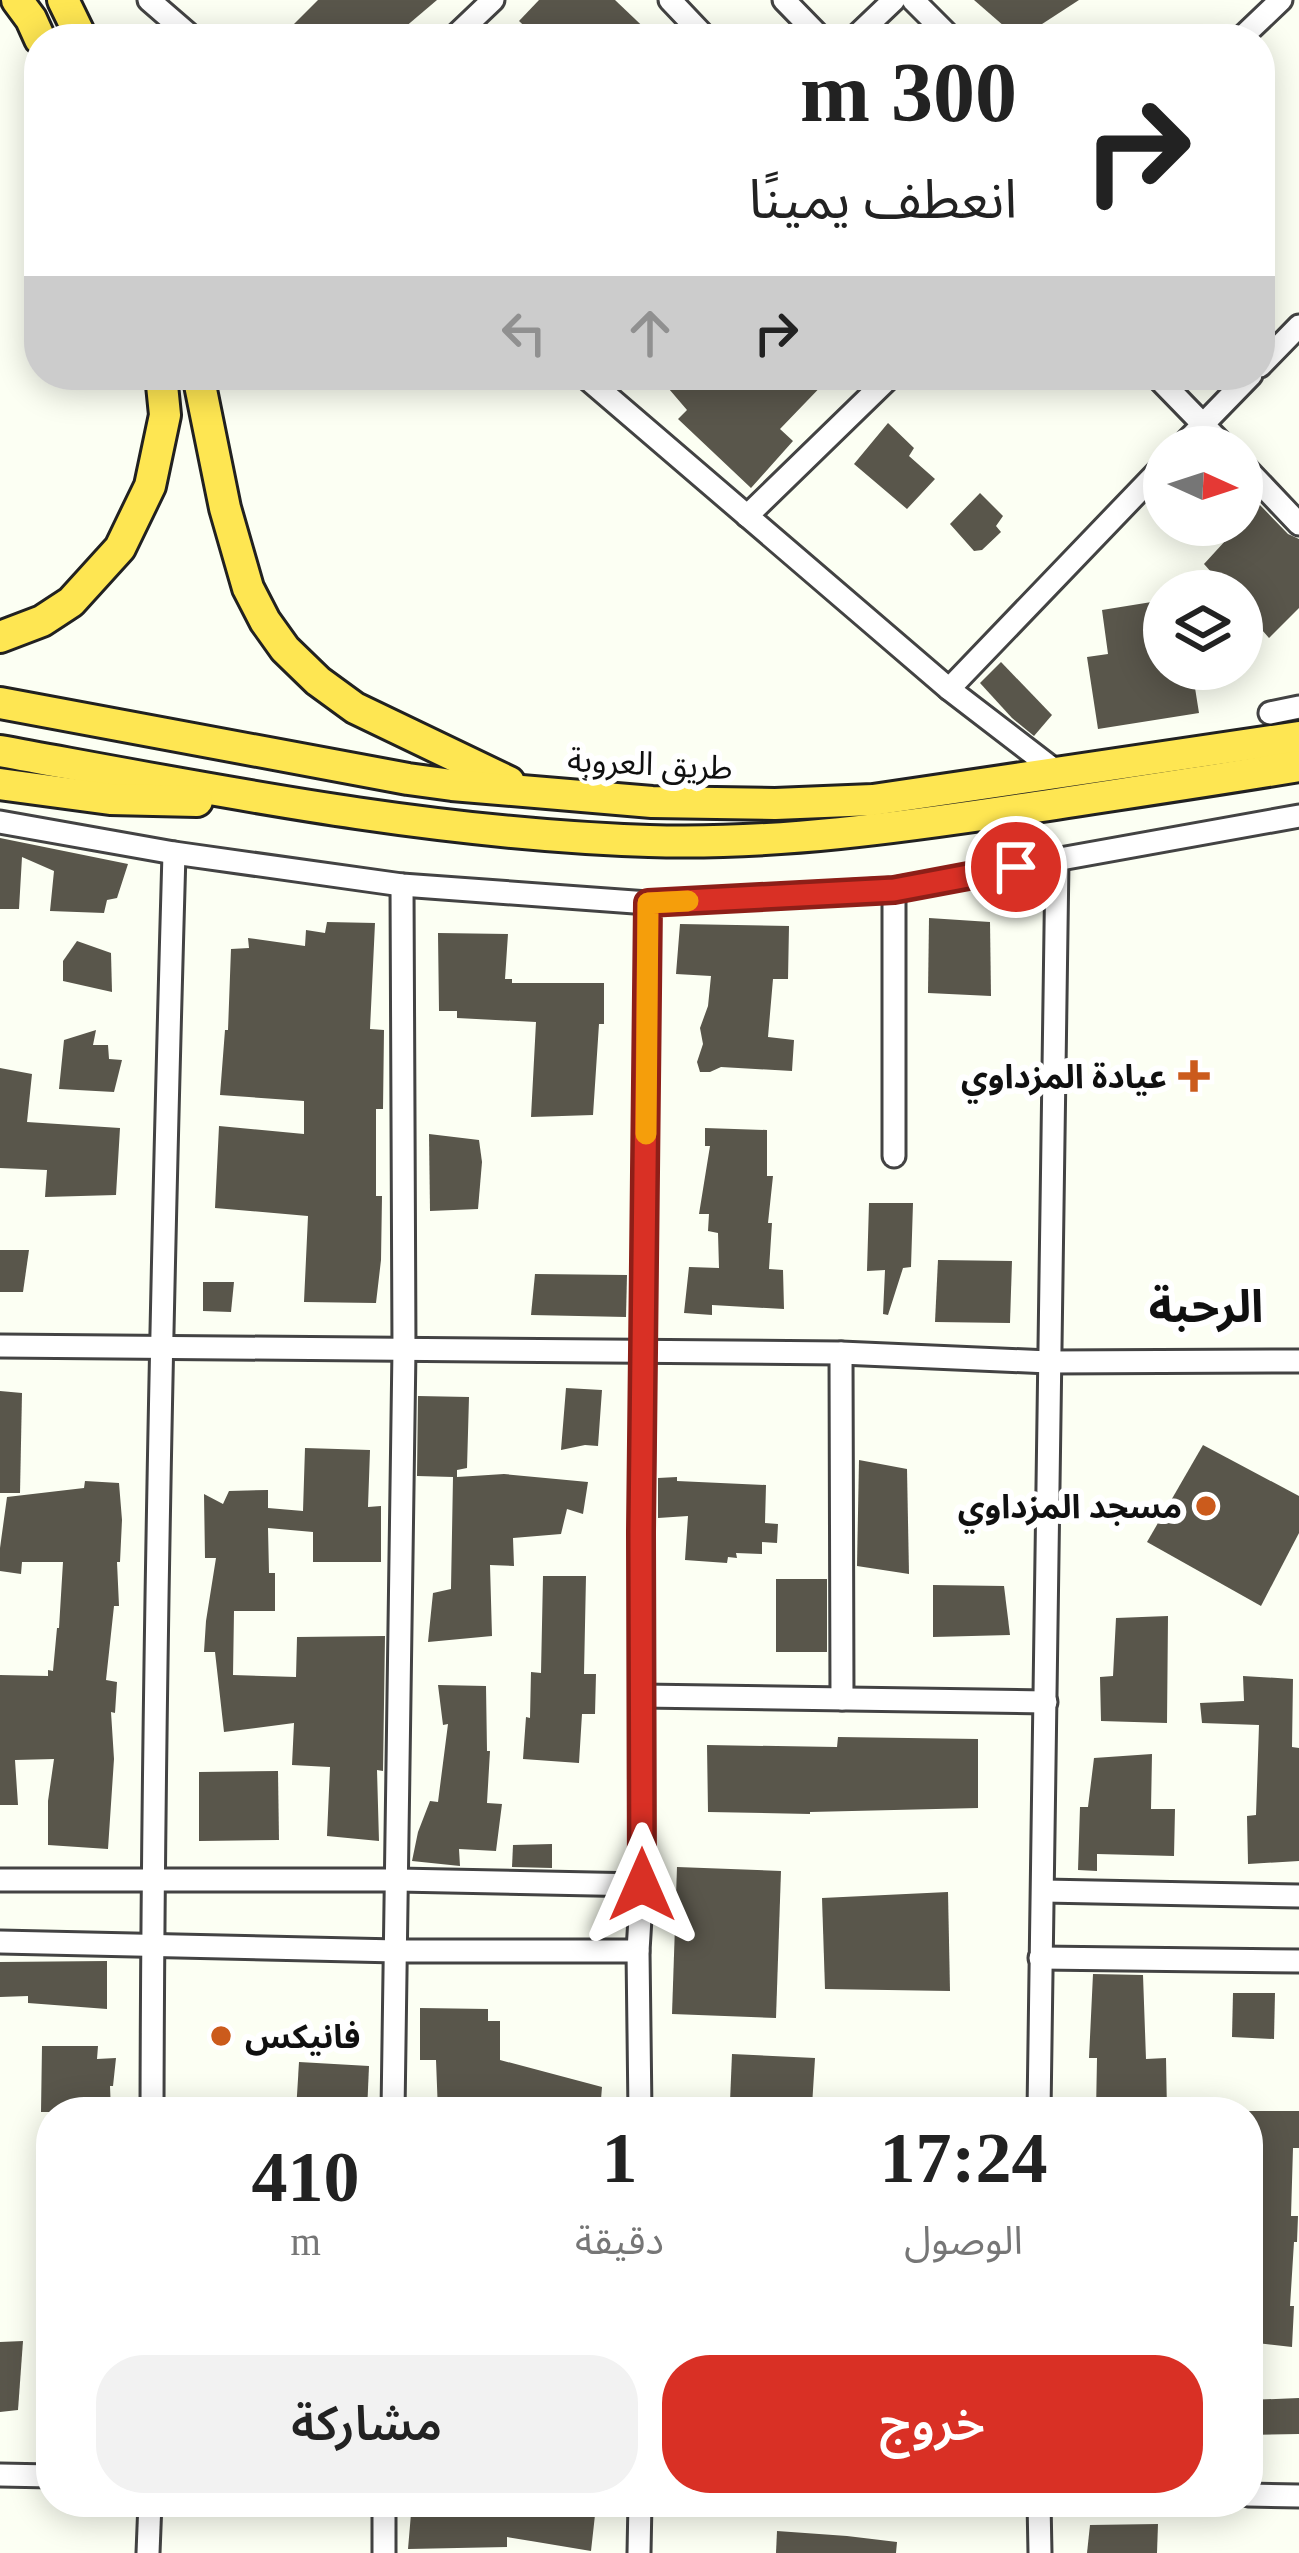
<!DOCTYPE html>
<html lang="ar">
<head>
<meta charset="utf-8">
<style>
	:root { --surface:#fff; --page:#f2f2f2; --text:#222; --muted:#767676; --accent:#d93025 }
	body { margin:0; font-family:"Times New Roman","Noto Sans Arabic",serif; background:var(--page); color:var(--text); direction:rtl; height:100vh; display:flex; flex-direction:column; font-size:45px; white-space:nowrap }
	* { box-sizing:border-box; margin:0 }
	p { font-size:39px; color:var(--muted) }
	.icon { flex:none; width:66px; height:66px; fill:none; stroke:currentColor; stroke-width:2; stroke-linecap:round; stroke-linejoin:round }
	.map { position:relative; flex:1; overflow:hidden; direction:ltr }
	.side { position:absolute; left:36px; top:2097px; width:1227px; height:420px; display:flex; flex-direction:column; background:var(--surface); border-radius:48px; box-shadow:0 6px 30px #0003; direction:rtl }
	.side>* { flex:none }
	.guide { position:absolute; left:24px; top:24px; width:1251px; height:366px; border-radius:48px; box-shadow:0 6px 30px #0003; direction:rtl; background:#fff; color:var(--text); overflow:hidden }
	.needle { width:78px; rotate:93deg }
	.tools { position:absolute; left:1143px; top:426px; display:grid; gap:24px }
	.tools a { display:grid; place-items:center; width:120px; height:120px; border-radius:50%; background:var(--surface); box-shadow:0 6px 30px #0003; font-size:60px }
	.pin { position:absolute; display:grid; place-items:center; width:102px; height:102px; color:#fff; margin:-51px; border:6px solid #fff; border-radius:50%; box-shadow:0 3px 12px #0007 }
	.me { position:absolute; width:132px; margin:-66px; rotate:0deg; stroke-linejoin:round; filter:drop-shadow(0 0 9px #0008) }
	.turn { display:flex; align-items:center; gap:42px; height:252px; padding:0 60px; font-size:54px }
	.turn .icon { width:156px; height:156px; stroke-width:2.5 }
	.turn b { display:block; font-size:84px; line-height:102px }
	.lanes { display:flex; align-items:center; height:114px; padding:0 60px; background:#0003; justify-content:center; gap:60px; direction:ltr }
	.lanes .off { opacity:.35 }
	.eta { display:flex; justify-content:space-evenly; align-items:center; height:204px; text-align:center }
	.eta b { font-size:72px; font-weight:600; line-height:84px }
	.primary-button { display:flex; gap:24px; margin-top:auto; padding:24px 60px }
	.primary-button a { flex:1; height:138px; border-radius:48px; background:var(--accent); color:#fff; font-size:48px; font-weight:600; line-height:138px; text-align:center }
	.primary-button a+a { background:var(--page); color:var(--text) }
	.map>svg:first-child { display:block }
	.building { fill:#59564b }
	.lines { fill:none; stroke-linecap:round; stroke-linejoin:round }
	.minor-casing { stroke:#434343; stroke-width:27 }
	.highway-casing { stroke:#212121; stroke-width:36 }
	.minor { stroke:#fff; stroke-width:21 }
	.highway { stroke:#fee652; stroke-width:30 }
	.route-casing { stroke:#8d1f18; stroke-width:30 }
	.route { stroke:#d93025; stroke-width:21 }
	.slow { stroke:#f59e0b; stroke-width:21 }
	.poi-dot { fill:#cb5b1c; stroke:#fff; stroke-width:4.5 }
	.labels { text-anchor:middle; stroke-width:12; stroke-linejoin:round; paint-order:stroke }
	.street-label { font-size:33px; fill:#101010; stroke:#fff }
	.poi-label { font-size:33px; font-weight:bold; fill:#101010; stroke:#fff; text-anchor:end }
	.district-label { font-size:45px; font-weight:bold; fill:#101010; stroke:#fff }
</style>
</head>
<body>
<div class="map">
<svg width="1299" height="2553" viewBox="0 0 1299 2553">
	<rect width="100%" height="100%" fill="#fcfff3"/>
	<g class="building">
		<path d="M318 0H437L391 39H279Z"/>
		<path d="M539 0H615L656 39H538L519 21Z"/>
		<path d="M974 0H1079L1019 39Z"/>
		<path d="M657 375H832L780 429 793 441 751 488 678 419 687 410Z"/>
		<path d="M888 423 914 448 909 456 935 479 907 509 854 464Z"/>
		<path d="M980 493 1003 516 996 526 1001 532 982 550 974 551 950 524Z"/>
		<path d="M1259 504 1288 534 1299 539V608L1269 638 1242 607V591H1228L1204 564Z"/>
		<path d="M1164 600V669H1192L1199 713 1098 729 1087 657 1108 654 1102 610Z"/>
		<path d="M1001 662 1052 715 1034 736 1012 718 980 683Z"/>
		<path d="M0 838 128 864 117 898 107 900 104 913 50 911 54 871 22 857 19 909H0Z"/>
		<path d="M929 918 990 922 991 996 928 993Z"/>
		<path d="M327 922 375 923 370 1029 384 1030 383 1109H376V1196H382L381 1260 376 1303 304 1302 308 1216 215 1208 219 1126 304 1134V1101L220 1095 225 1030H228L231 949 249 948 248 938 305 946 306 930 325 933Z"/>
		<path d="M680 924 789 926 788 979H773L768 1037 794 1040 792 1071 721 1067 710 1072H700L697 1062 703 1044 700 1028 708 1006 711 976 676 974Z"/>
		<path d="M438 933 508 934 505 979H512V983H604V1024H599L593 1115 531 1117 536 1022 457 1018V1011H439Z"/>
		<path d="M77 941 111 953 112 992 63 981V961Z"/>
		<path d="M96 1030 93 1045H108L109 1059 122 1060 114 1092 59 1089 64 1040Z"/>
		<path d="M0 1068 32 1074 27 1122 120 1128 116 1195 45 1197 47 1170 0 1168Z"/>
		<path d="M705 1128 767 1130V1176H773L768 1223H772L769 1269 783 1270 784 1309 712 1305V1315L684 1313 689 1267 719 1268 718 1233 708 1231 709 1214H699L710 1146H705Z"/>
		<path d="M429 1134 479 1140 482 1162 478 1209 430 1211Z"/>
		<path d="M869 1203H913L911 1267 903 1268 888 1315 883 1314 885 1270 867 1271Z"/>
		<path d="M0 1250H29L23 1292H0Z"/>
		<path d="M938 1260 1012 1261 1010 1323 935 1322Z"/>
		<path d="M535 1274 627 1275 626 1317 531 1315Z"/>
		<path d="M203 1282H234L231 1312 203 1311Z"/>
		<path d="M566 1388 602 1390 598 1446 585 1445 561 1450Z"/>
		<path d="M0 1391 22 1393 20 1493H0Z"/>
		<path d="M418 1396 469 1397 467 1468 457 1470V1477L504 1474 588 1482 583 1514 567 1509 561 1534 513 1538 514 1566 490 1565 492 1636 428 1642 433 1593 451 1589 453 1477 417 1476Z"/>
		<path d="M1203 1445 1299 1496V1533L1261 1606 1147 1542Z"/>
		<path d="M305 1448 370 1450 368 1507 381 1506V1562H313V1532L268 1528 269 1573H275V1611H234L233 1675 296 1677 297 1637 385 1636 383 1771 377 1770 379 1841 327 1836 330 1767 292 1765 294 1723 224 1732 215 1652H204L206 1621 216 1558H205L204 1494 223 1504 229 1491 268 1490V1508L303 1511Z"/>
		<path d="M859 1460 907 1469 909 1574 857 1566Z"/>
		<path d="M677 1477V1481L766 1485 765 1523 778 1524 777 1543 762 1542V1554L736 1553 737 1558 728 1557 727 1563 685 1560 688 1516 658 1518V1478Z"/>
		<path d="M85 1481 119 1483 122 1520 120 1562H117L119 1606H114L106 1680 117 1682 115 1713 111 1712 114 1759 108 1849 48 1845V1801L54 1759 15 1760 18 1805H0V1675L48 1676V1670L53 1671 57 1628H59L63 1562H22L21 1574 0 1571V1548L7 1497 84 1488Z"/>
		<path d="M543 1576H586L584 1674H596L595 1714H582L579 1763 523 1759 526 1717 530 1718 531 1672 541 1673Z"/>
		<rect x="776" y="1579" width="51" height="73"/>
		<path d="M933 1585 1004 1586 1010 1635 933 1637Z"/>
		<path d="M1168 1616 1167 1723 1101 1721 1100 1677 1113 1676 1116 1618Z"/>
		<path d="M1243 1676 1293 1679 1292 1747 1299 1748V1861L1248 1864 1247 1816 1256 1815 1259 1725 1202 1723 1200 1703 1244 1701Z"/>
		<path d="M438 1685 486 1686 487 1751H490L487 1803 502 1804 496 1851 459 1849 460 1866 412 1861 418 1832 430 1801 438 1802 448 1724 443 1725Z"/>
		<path d="M838 1737 978 1739V1808L810 1812V1814L708 1812 707 1745 837 1747Z"/>
		<path d="M1152 1754 1151 1809H1175L1174 1856 1097 1854V1871L1078 1870 1080 1807H1088L1094 1758Z"/>
		<path d="M278 1771 279 1840 199 1841V1772Z"/>
		<path d="M552 1844V1868L512 1867 513 1845Z"/>
		<path d="M677 1867 781 1871 776 2018 672 2014Z"/>
		<path d="M948 1892 950 1991 825 1989 822 1898Z"/>
		<path d="M107 1961V2009L28 2003V1996L0 1997V1962Z"/>
		<path d="M1093 1974 1143 1975 1146 2059 1166 2058 1167 2112H1096L1097 2058H1089Z"/>
		<path d="M1233 1993H1275L1274 2039 1232 2037Z"/>
		<path d="M420 2008 488 2009V2021H500V2060L602 2087 600 2112H438L436 2060H420Z"/>
		<path d="M42 2046H98L97 2059 116 2058 113 2086H110L111 2112H41Z"/>
		<path d="M732 2054 815 2058 812 2106 730 2102Z"/>
		<path d="M299 2062 369 2066 367 2112H296Z"/>
		<path d="M1248 2111H1299V2148H1293L1291 2216H1298L1297 2242H1294L1290 2306H1294L1292 2347 1248 2342Z"/>
		<path d="M23 2341 18 2410 0 2412V2342Z"/>
		<path d="M1299 2398V2434L1248 2435V2400Z"/>
		<path d="M412 2502 509 2506 508 2517 595 2515 591 2551 507 2537V2547L408 2549Z"/>
		<path d="M1158 2524 1157 2553H1087L1090 2525Z"/>
		<path d="M777 2531 847 2536 897 2542 896 2553H776Z"/>
	</g>
	<g class="lines">
		<defs>
			<g id="minor">
				<path d="M149 0 194 39"/>
				<path d="M670 0 707 39"/>
				<path d="M784 0 822 39"/>
				<path d="M913 0 952 39"/>
				<path d="M452 39 493 0"/>
				<path d="M853 39 894 0"/>
				<path d="M1240 39 1281 0"/>
				<path d="M1260 366 1299 326"/>
				<path d="M583 375 949 689 1057 772"/>
				<path d="M1155 375 1225 447"/>
				<path d="M1181 447 1251 375"/>
				<path d="M1242 464 1299 524"/>
				<path d="M747 516 892 375"/>
				<path d="M949 689 1164 465"/>
				<path d="M1270 713 1299 707"/>
				<path d="M0 822 174 853 402 885 648 903 894 889 1299 816"/>
				<path d="M894 889V1156"/>
				<path d="M0 1346 841 1353 1049 1362 1299 1361"/>
				<path d="M841 1353 842 1699"/>
				<path d="M642 1696 1046 1702"/>
				<path d="M0 1880H398L642 1885"/>
				<path d="M1044 1891 1299 1896"/>
				<path d="M0 1942 397 1951H638"/>
				<path d="M1040 1958 1299 1961"/>
				<path d="M152 2112C153 1692 162 1273 174 853"/>
				<path d="M393 2112 404 1349 402 885"/>
				<path d="M640 2112 638 1951 642 1885V1531L648 903"/>
				<path d="M1039 2112 1057 860"/>
				<path d="M0 2475 51 2476"/>
				<path d="M1248 2495 1299 2496"/>
				<path d="M384 2502V2553"/>
				<path d="M1039 2502 1040 2553"/>
				<path d="M148 2553 150 2502"/>
				<path d="M639 2553 640 2502"/>
			</g>
			<g id="highway">
				<path d="M17 0 31 19 40 39"/>
				<path d="M63 0 82 39"/>
				<path d="M198 375 225 508 248 588 265 621 285 649 318 681 355 708 509 782"/>
				<path d="M0 637 42 621 71 602 120 548 150 486 165 415 161 375"/>
				<path d="M0 703 408 779 452 785 652 802 775 804 873 800 1299 737"/>
				<path d="M0 751C214 790 431 834 649 841 776 845 903 827 1029 808 1119 794 1209 781 1299 766"/>
				<path d="M0 784 110 799 197 801"/>
			</g>
		</defs>
		<use href="#minor" class="minor-casing"/>
		<use href="#highway" class="highway-casing"/>
		<use href="#minor" class="minor"/>
		<use href="#highway" class="highway"/>
	</g>
	<g class="lines">
		<defs>
			<path id="route" d="M642 1885 641 1532 648 903 894 890 1016 867"/>
		</defs>
		<use href="#route" class="route-casing"/>
		<use href="#route" class="route"/>
		<path class="slow" d="M646 1134 648 903 688 901"/>
	</g>
	<g class="poi-dot">
		<path d="M1188 1058h12v12h12v12h-12v12h-12v-12h-12v-12h12z"/>
		<circle cx="1206" cy="1506" r="12"/>
		<circle cx="221" cy="2036" r="12"/>
	</g>
	<g class="labels">
		<g class="street-label">
			<text transform="translate(650 763) rotate(3)" y="12">طريق العروبة</text>
		</g>
		<g class="poi-label">
			<text x="1167" y="1088">عيادة المزداوي</text>
			<text x="1182" y="1518">مسجد المزداوي</text>
			<text x="245" y="2048" text-anchor="start">فانيكس</text>
		</g>
		<g class="district-label">
			<text x="1206" y="1322">الرحبة</text>
		</g>
	</g>
</svg>
<div class="tools">
<a><svg class="needle" viewBox="-14 -14 28 28"><path d="M0-13l5 13h-10z" fill="#e53935"/><path d="M0 13l5-13h-10z" fill="#767676"/></svg></a>
<a><svg class="icon" aria-label="layers" viewBox="0 0 24 24"><path d="M12 4l9 5-9 5-9-5zM3 14l9 5 9-5"/></svg></a>
</div>
<div class="pin" style="left:1016px;top:867px;background:#d93025"><svg class="icon" aria-label="arrive" viewBox="0 0 24 24"><path d="M6 21V4h12l-3 4 3 4H6"/></svg></div>
<svg class="me" style="left:642px;top:1885px" viewBox="-20 -20 40 40"><path d="M0-17L14 15 0 8-14 15z" fill="#d93025" stroke="#fff" stroke-width="4"/></svg>
<div class="guide">
<div class="turn"><svg class="icon" aria-label="right" viewBox="0 0 24 24"><path d="M7 20v-9h11M14 6l5 5-5 5"/></svg><div><b>300 m</b>انعطف يمينًا</div></div>
<div class="lanes"><svg class="icon off" aria-label="left" viewBox="0 0 24 24"><path d="M17 20v-9H6M10 6l-5 5 5 5"/></svg><svg class="icon off" aria-label="ahead" viewBox="0 0 24 24"><path d="M12 20V5M6 11l6-6 6 6"/></svg><svg class="icon" aria-label="right" viewBox="0 0 24 24"><path d="M7 20v-9h11M14 6l5 5-5 5"/></svg></div>
</div>
<section class="side">
<div class="eta">
<div><b>17:24</b><p>الوصول</p></div>
<div><b>1</b><p>دقيقة</p></div>
<div><b>410</b><p>m</p></div>
</div>
<div class="primary-button"><a>خروج</a><a>مشاركة</a></div>
</section>
</div>
</body>
</html>
